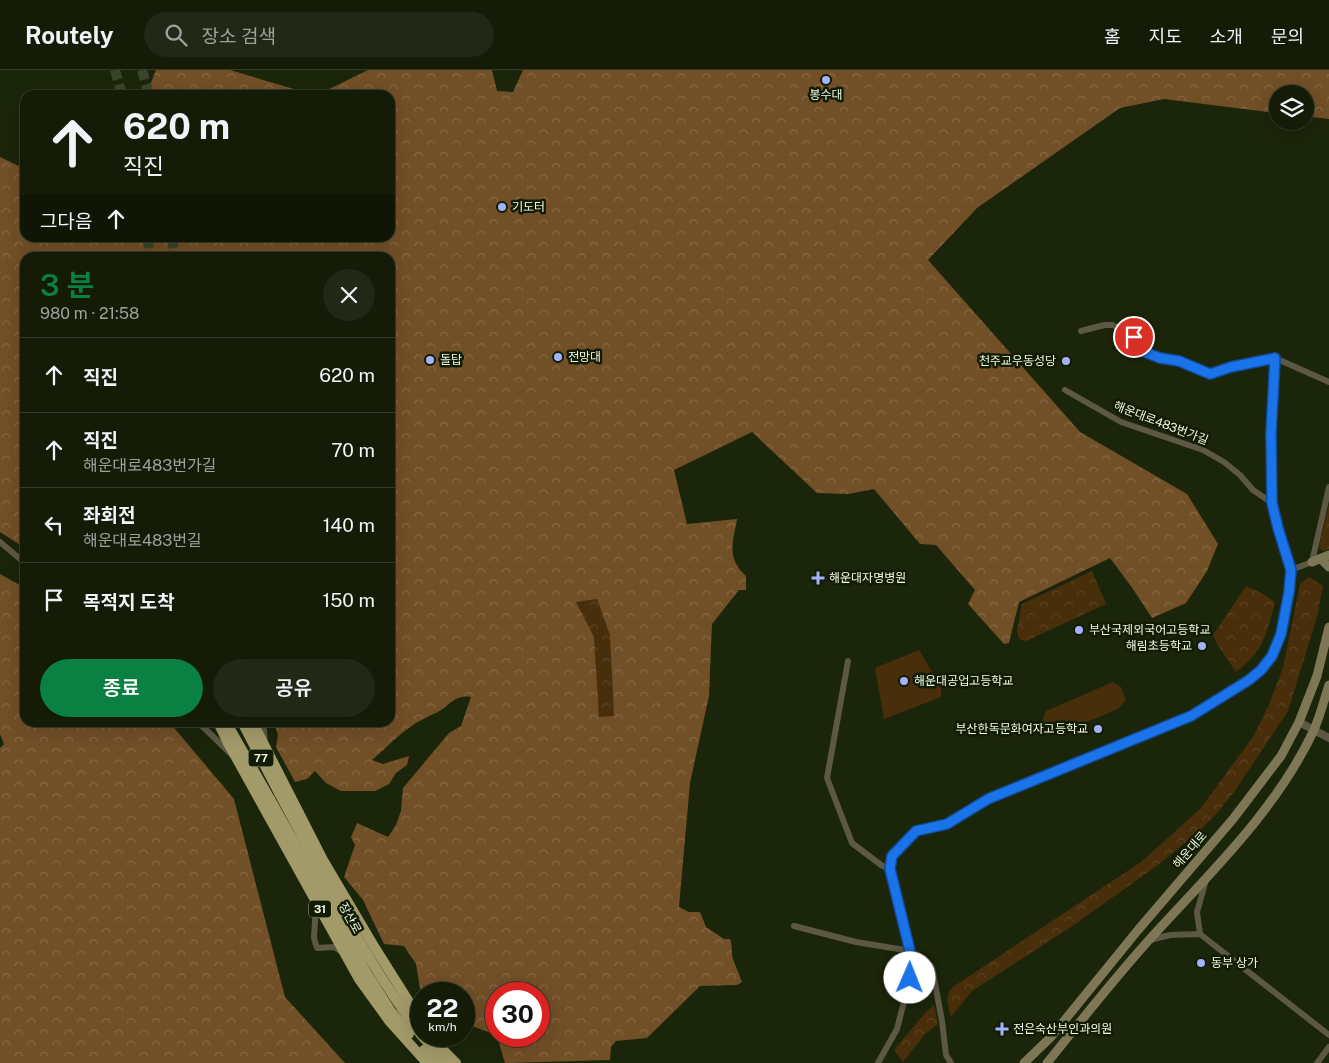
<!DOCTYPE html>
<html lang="ko">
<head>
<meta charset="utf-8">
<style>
	:root { --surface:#141c08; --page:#212916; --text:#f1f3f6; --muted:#9da19c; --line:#333a29; --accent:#0b8043 }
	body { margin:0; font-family:"Public Sans","Noto Sans KR",sans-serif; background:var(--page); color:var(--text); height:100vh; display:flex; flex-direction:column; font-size:19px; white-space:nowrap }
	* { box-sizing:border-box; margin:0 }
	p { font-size:16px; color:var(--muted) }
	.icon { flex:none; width:28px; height:28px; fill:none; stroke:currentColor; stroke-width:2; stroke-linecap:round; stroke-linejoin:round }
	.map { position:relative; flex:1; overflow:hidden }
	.panel { position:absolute; left:20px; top:182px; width:375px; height:475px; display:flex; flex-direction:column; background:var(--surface); border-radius:15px; box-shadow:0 5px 20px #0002,0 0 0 1px var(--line) }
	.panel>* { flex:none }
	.guide { position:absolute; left:20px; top:20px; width:375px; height:152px; border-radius:15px; box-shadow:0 5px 20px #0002,0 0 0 1px var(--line); background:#141c08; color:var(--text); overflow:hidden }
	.buttons { position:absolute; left:1269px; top:15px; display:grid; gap:10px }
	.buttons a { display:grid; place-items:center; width:45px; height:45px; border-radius:50%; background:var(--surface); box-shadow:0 5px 20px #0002,0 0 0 1px var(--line); font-size:25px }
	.speed { position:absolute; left:410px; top:912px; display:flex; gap:10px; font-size:25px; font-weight:700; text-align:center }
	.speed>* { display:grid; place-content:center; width:65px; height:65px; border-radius:50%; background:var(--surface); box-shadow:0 5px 20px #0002,0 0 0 1px var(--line); line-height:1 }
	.speed small { font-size:12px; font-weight:400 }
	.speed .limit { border:8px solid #d22; background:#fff; color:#111 }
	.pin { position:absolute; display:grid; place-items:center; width:42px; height:42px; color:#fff; margin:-21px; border:2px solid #fff; border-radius:50%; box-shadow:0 1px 5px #0007 }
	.me { position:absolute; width:55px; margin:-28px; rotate:1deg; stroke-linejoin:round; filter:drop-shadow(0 0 4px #0008) }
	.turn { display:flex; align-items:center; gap:18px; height:105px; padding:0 20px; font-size:22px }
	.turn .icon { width:65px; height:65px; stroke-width:2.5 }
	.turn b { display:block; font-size:35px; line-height:42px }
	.then { display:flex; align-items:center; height:48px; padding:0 20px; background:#0003; gap:10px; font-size:19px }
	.round { display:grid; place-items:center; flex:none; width:52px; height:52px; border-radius:26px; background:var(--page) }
	.summary { display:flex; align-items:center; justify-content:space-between; height:85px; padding:0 20px }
	h1 { font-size:30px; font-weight:600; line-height:38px; color:var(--accent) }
	.action { display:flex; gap:10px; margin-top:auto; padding:10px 20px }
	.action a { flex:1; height:58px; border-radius:30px; background:var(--accent); color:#fff; font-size:20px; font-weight:600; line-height:58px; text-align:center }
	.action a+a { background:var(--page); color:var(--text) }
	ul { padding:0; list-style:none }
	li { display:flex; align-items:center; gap:15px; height:75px; padding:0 20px; border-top:1px solid var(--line) }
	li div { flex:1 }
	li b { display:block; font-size:19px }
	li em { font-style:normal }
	header { display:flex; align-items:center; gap:30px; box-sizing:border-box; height:70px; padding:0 25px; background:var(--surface); border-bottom:1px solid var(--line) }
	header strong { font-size:24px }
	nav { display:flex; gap:28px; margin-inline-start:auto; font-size:18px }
	.search { width:350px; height:45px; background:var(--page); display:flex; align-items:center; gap:12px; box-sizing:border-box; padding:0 18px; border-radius:28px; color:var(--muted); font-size:19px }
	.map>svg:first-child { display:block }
	.forest { fill:url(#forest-crowns) }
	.park { fill:url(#park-crowns) }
	.garden { fill:#492e0b }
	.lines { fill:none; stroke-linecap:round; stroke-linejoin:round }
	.trunk-tunnel { stroke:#3b452b; stroke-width:10; stroke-dasharray:10 5; stroke-linecap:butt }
	.minor { stroke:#5c5844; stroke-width:6 }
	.tertiary { stroke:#5c5844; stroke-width:8 }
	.secondary { stroke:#7d7756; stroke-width:9 }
	.trunk { stroke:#a39a6a; stroke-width:10 }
	.trunk-bridge { stroke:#a39a6a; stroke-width:10 }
	.route-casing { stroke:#114b97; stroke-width:12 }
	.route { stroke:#1a73e8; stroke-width:9 }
	.poi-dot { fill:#a3b2fd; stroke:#121c03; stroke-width:2 }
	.labels { text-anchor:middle; stroke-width:5; stroke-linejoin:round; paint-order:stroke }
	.shield { fill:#121c03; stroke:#adb6a3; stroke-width:1 }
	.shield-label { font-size:11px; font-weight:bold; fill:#f0f8e7 }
	.poi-label { font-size:12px; fill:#f0f8e7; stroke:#121c03; text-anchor:start }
	.street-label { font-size:12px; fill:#f0f8e7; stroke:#121c03 }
</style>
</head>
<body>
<header>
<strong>Routely</strong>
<div class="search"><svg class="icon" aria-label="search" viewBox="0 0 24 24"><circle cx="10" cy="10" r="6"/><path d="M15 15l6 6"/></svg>장소 검색</div>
<nav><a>홈</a><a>지도</a><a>소개</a><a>문의</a></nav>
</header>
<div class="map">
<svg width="1329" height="993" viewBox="0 0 1329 993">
	<defs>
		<pattern id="forest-crowns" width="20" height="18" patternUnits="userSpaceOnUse" patternTransform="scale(1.25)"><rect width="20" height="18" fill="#714f27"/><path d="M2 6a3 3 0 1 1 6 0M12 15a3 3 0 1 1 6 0" fill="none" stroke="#866946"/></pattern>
		<pattern id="park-crowns" width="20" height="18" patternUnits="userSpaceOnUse" patternTransform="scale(1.25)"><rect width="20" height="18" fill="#492e0b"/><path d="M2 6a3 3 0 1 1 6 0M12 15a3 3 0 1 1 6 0" fill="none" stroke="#5b4323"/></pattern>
	</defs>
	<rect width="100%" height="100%" fill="#1b250a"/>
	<g class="forest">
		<path d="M156 0H230L314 25H146Z"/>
		<path d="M368 0H492L497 21 513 22 523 0H1329V49L1305 46V24H1278L1277 43 1164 29 1120 38 977 138 928 190 1080 362 1187 424 1218 474 1207 501 1186 533 1152 548 1133 519 1110 488 1019 532 1009 573 1004 574 968 534 975 520 936 475 920 474 874 419 848 424 817 423 752 362 674 400 687 454 737 449C733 473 726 488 746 506V520H739L712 554 709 626 690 713 679 837 689 842H700L706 857 724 869H730C733 876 731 883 733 889 736 897 739 904 742 912L737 915 700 916 647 968 616 971 611 977 610 990 505 993 497 966H539V924H496V965L464 953V924H421V925L416 894 404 876 384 874 363 830 344 807 355 775 351 767 357 753 388 767 396 755 401 741 403 718 449 663 461 656 471 627C458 625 453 631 444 638 434 645 423 648 413 655 398 665 386 678 372 690L383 694 409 686 407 695 396 703 389 714 375 721H341L326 713 315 701 307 709 295 712 276 677 278 665 274 653 390 652V188H25V478L0 462V87L25 99V168H390V25H317Z"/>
		<path d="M0 504 25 518V652L170 653 234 729 285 927 345 993H0V678L4 674 0 664Z"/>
	</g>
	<g class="park">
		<path d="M1329 434V479L1324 481 1319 478Z"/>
		<path d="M1092 501 1106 534 1026 571 1019 569 1017 561 1022 534Z"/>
		<path d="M1309 507 1323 516 1317 547 1288 641 1234 722 1217 743 1199 761 1158 795 1068 859 972 921 951 947C948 935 944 926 953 917L1141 792 1200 739 1253 667 1269 635 1283 598 1300 514Z"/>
		<path d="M1246 516 1263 524 1275 532C1266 565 1264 581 1236 602L1217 574 1213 565Z"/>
		<path d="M597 529 610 565 614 646 599 647 594 567 576 532Z"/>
		<path d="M934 935 938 954 925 964 903 992 894 980 925 943Z"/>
	</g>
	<g class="garden">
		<path d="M919 580 941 617V627L884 649 875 598Z"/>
		<path d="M1113 612 1121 617 1126 630 1118 639 1056 665 1044 658 1042 651 1046 641Z"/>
	</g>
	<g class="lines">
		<g class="trunk-tunnel">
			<path d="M115 0 122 25"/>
			<path d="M142 0 149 25"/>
			<path d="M148 168 150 188"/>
			<path d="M172 168 175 188"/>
		</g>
		<g class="minor">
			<path d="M1081 261 1104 255H1113L1134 267 1142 281 1160 288 1179 291 1210 304 1231 297 1275 288 1329 312"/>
			<path d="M1065 320 1121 352 1203 380 1224 392 1240 405 1253 420 1272 433"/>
			<path d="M0 472 25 493"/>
			<path d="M1291 500 1312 492 1329 417"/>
			<path d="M848 591 827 708 852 773 881 795 890 799"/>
			<path d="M198 652 231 684"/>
			<path d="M263 652 265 672"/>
			<path d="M316 835 314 868 317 878 334 877 342 882"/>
			<path d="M794 856 856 872 911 881 920 886 932 897 942 951 946 985 951 993"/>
			<path d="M1200 864 1197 842 1206 810"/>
			<path d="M1150 870 1170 865 1200 864 1329 965"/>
			<path d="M878 993 897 959 910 908 911 881 890 799 892 786 916 761 947 754 988 729 1191 646 1249 610 1261 600 1272 586 1281 564 1289 522 1291 500 1278 458 1272 433 1271 363 1275 288"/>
			<path d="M1317 993 1329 977"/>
		</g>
		<path class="tertiary" d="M1299 652 1329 668"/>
		<g class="secondary">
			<path d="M1321 489 1329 497"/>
			<path d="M1312 492 1329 485"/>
			<path d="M1024 993 1051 967 1138 860 1233 749 1281 686 1299 652 1317 606 1329 557"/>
			<path d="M1047 993C1080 952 1113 910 1149 870 1208 805 1275 742 1313 662 1320 647 1324 630 1329 615"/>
		</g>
		<g class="trunk">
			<path d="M218 652 228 673"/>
			<path d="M226 652 270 729"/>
			<path d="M242 652 279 723"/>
			<path d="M433 966 444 981 456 993"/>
		</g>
		<g class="trunk-bridge">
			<path d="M253 653 323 790 375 878 421 951"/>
			<path d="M228 673 359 909 390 952 427 993"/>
			<path d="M279 723C323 805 365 891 421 965"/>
			<path d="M270 729 366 902 390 940 409 964"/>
			<path d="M422 966 447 993"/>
			<path d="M424 980 436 993"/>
		</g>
	</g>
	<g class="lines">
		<defs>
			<path id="route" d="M910 908V881L890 799 892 786 916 761 947 754 988 729 1191 646 1249 610 1261 600 1272 586 1281 564 1289 522 1291 500 1278 458 1272 433 1271 363 1275 288 1231 297 1210 304 1179 291 1160 288 1142 281 1134 267"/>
		</defs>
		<use href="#route" class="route-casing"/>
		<use href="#route" class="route"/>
	</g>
	<g class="poi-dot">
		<circle cx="826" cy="10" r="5"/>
		<circle cx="502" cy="137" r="5"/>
		<circle cx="558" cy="287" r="5"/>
		<circle cx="430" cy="290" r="5"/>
		<circle cx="1066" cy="291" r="5"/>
		<path d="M815.5 500.5h5v5h5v5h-5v5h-5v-5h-5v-5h5z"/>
		<circle cx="1079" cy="560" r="5"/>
		<circle cx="1202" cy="576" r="5"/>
		<circle cx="904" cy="611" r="5"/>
		<circle cx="1098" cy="659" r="5"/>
		<circle cx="1201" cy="893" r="5"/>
		<path d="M999.5 951.5h5v5h5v5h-5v5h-5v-5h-5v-5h5z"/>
	</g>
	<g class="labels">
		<g class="shield">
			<rect x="248.5" y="679.5" width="25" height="17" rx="4"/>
			<rect x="309" y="830.5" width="22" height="17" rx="4"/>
		</g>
		<g class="shield-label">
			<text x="261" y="692">77</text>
			<text x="320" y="843">31</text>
		</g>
		<g class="poi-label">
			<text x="826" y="29" text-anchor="middle">봉수대</text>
			<text x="512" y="141">기도터</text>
			<text x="568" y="291">전망대</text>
			<text x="440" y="294">돌탑</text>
			<text x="1056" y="295" text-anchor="end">천주교우동성당</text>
			<text x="829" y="512">해운대자명병원</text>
			<text x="1089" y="564">부산국제외국어고등학교</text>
			<text x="1192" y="580" text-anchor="end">해림초등학교</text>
			<text x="914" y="615">해운대공업고등학교</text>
			<text x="1088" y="663" text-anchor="end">부산한독문화여자고등학교</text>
			<text x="1211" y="897">동부 상가</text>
			<text x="1013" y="963">전은숙산부인과의원</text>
		</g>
		<g class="street-label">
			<text transform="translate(1161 353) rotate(21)" y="4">해운대로483번가길</text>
			<text transform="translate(1190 780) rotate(-49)" y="4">해운대로</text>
			<text transform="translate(350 848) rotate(61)" y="4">장산로</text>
		</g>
	</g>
</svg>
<div class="buttons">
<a><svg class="icon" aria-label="layers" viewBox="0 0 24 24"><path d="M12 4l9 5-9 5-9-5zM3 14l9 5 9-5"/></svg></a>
</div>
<div class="speed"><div>22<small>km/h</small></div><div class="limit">30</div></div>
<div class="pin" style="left:1134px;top:267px;background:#d93025"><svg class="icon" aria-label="arrive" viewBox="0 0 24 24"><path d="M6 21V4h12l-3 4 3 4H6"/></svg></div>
<svg class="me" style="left:910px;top:908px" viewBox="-20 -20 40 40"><circle r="19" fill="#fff"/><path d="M0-13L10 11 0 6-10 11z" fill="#1a73e8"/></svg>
<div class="guide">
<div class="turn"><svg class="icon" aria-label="ahead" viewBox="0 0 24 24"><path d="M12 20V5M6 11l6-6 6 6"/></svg><div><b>620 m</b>직진</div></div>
<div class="then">그다음<svg class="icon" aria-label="ahead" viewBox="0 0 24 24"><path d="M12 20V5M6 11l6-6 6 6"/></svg></div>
</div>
<section class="panel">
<div class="summary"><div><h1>3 분</h1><p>980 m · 21:58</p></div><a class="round"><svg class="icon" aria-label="close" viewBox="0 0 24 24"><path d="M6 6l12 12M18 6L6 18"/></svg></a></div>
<ul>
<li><svg class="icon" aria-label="ahead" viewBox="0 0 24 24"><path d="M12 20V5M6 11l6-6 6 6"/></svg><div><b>직진</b></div><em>620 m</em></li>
<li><svg class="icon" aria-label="ahead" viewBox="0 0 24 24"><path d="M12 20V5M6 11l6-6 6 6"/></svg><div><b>직진</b><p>해운대로483번가길</p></div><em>70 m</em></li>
<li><svg class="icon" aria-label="left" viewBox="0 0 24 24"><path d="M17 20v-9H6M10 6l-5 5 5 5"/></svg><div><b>좌회전</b><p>해운대로483번길</p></div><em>140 m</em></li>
<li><svg class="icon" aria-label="arrive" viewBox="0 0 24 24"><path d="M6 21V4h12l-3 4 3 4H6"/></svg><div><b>목적지 도착</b></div><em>150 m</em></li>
</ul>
<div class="action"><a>종료</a><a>공유</a></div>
</section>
</div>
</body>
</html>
